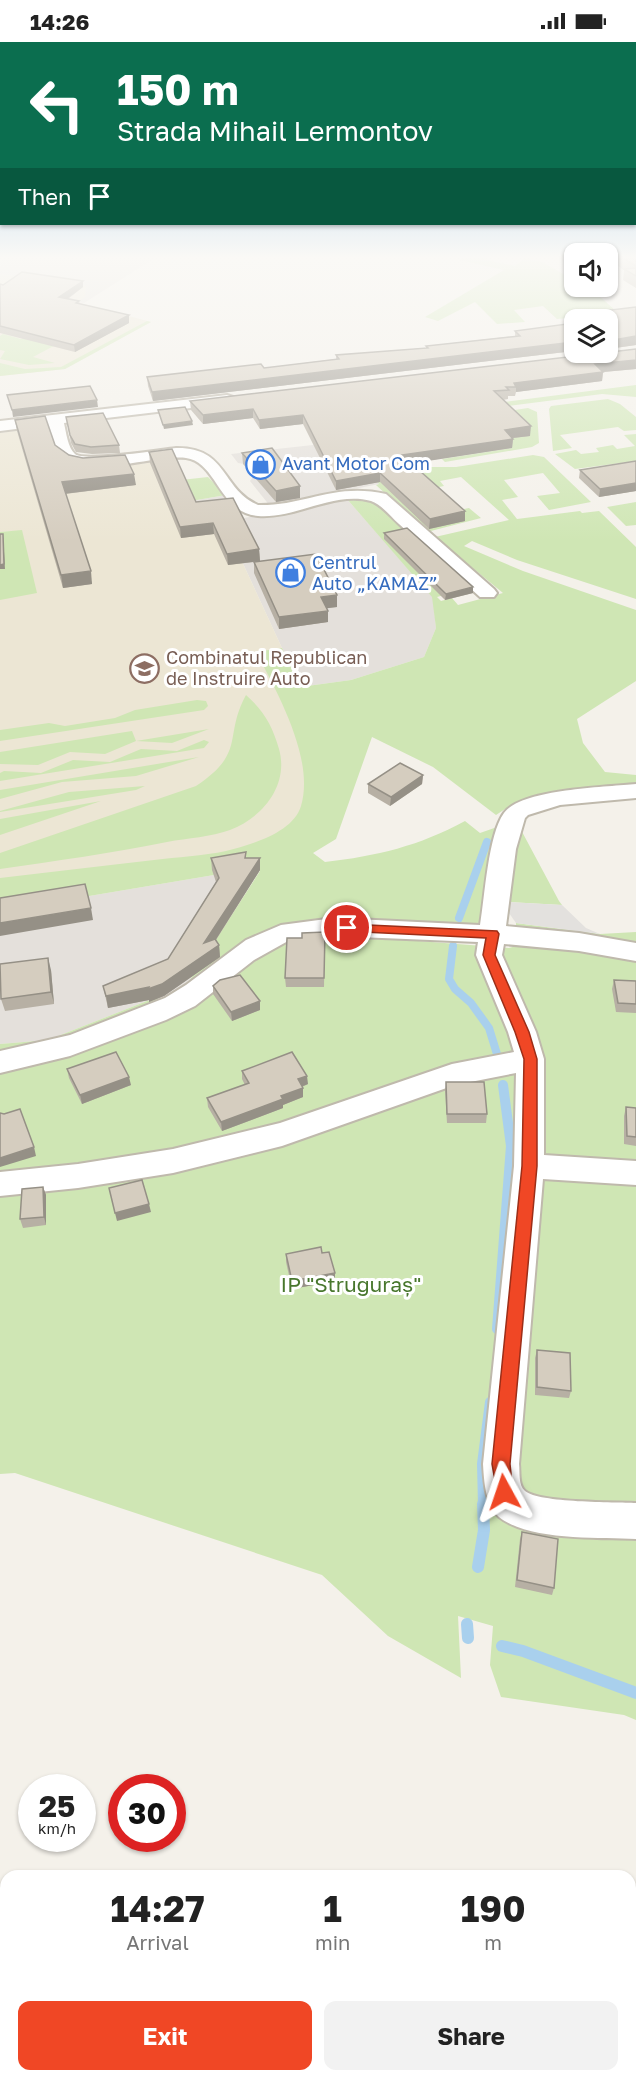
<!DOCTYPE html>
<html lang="en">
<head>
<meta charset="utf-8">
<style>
	:root { --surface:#fff; --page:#f2f2f2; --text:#222; --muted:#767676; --accent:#f04725 }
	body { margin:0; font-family:"Golos Text",sans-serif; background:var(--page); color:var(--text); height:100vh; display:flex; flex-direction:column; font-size:22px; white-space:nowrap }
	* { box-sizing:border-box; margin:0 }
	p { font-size:20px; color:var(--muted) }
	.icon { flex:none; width:33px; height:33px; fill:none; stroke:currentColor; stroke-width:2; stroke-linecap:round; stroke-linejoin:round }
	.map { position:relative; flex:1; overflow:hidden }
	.sheet { position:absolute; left:0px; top:1828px; width:636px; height:212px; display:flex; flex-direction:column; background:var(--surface); border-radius:18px 18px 0 0; box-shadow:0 2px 4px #0004 }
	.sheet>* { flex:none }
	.banner { position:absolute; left:0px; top:0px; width:636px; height:183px; box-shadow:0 2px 4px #0004; background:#0b6e4f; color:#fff; overflow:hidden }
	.fabs { position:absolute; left:564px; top:201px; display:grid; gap:12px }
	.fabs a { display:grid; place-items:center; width:54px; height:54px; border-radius:12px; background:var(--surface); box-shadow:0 2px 4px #0004; font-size:30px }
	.speed { position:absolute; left:18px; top:1732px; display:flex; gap:12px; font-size:30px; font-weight:700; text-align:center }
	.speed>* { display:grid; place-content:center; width:78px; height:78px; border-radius:50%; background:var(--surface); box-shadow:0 2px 4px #0004; line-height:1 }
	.speed small { font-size:15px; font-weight:400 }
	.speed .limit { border:9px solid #d22; background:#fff; color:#111 }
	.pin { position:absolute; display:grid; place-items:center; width:51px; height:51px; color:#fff; margin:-26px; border:3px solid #fff; border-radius:50%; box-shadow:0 2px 6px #0007 }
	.me { position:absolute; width:66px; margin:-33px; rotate:355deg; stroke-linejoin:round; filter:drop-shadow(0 0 4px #0008) }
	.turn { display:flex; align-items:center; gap:21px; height:126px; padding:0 18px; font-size:27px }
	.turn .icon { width:78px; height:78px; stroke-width:2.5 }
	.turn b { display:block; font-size:42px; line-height:51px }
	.then { display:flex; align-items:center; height:57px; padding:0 18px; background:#0003; gap:12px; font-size:22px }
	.eta { display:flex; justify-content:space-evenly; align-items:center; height:102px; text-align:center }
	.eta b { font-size:36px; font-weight:700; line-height:42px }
	.button { display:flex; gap:12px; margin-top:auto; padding:12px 18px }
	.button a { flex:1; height:69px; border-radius:12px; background:var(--accent); color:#fff; font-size:24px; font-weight:700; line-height:69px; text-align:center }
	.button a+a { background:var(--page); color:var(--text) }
	.status { display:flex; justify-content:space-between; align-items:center; height:42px; padding:0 30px; background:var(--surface); direction:ltr }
	.status svg { height:16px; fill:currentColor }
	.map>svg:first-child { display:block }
	.industrial { fill:#e4e0db }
	.education { fill:#ece6d4 }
	.green { fill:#cfe6b4 }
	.parking { fill:#e3e1de }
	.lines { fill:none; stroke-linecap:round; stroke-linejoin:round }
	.stream-far2 { stroke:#a9d0ed; stroke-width:8 }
	.stream-far1 { stroke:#a9d0ed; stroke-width:10 }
	.stream { stroke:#a9d0ed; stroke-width:12 }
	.minor-casing { stroke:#bfb9ac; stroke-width:4 }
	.minor { fill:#fff; fill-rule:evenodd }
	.wall { fill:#b7b0a4 }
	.shaded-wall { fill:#959086 }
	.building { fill:#d5cdbf; stroke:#959086; stroke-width:1.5 }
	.route { fill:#f04725; stroke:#9c2e18; stroke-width:1.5 }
	.labels { text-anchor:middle; stroke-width:6; stroke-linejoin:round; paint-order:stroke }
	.far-shop-label { font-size:18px; fill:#366cbe; stroke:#fff; text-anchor:start }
	.far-education-label { font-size:18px; fill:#785e54; stroke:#fff; text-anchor:start }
	.park-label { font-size:21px; fill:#48772d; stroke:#fff }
</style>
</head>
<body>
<div class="status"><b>14:26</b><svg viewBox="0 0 49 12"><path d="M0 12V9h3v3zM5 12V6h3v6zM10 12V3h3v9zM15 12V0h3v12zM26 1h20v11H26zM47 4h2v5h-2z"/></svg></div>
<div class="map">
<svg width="636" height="2039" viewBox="0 0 636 2039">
	<rect width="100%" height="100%" fill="#f4f1ea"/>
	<g class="industrial">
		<path d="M1 214H158L84 261 76 260 86 244 0 232Z"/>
		<path d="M349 399 379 442 270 464 250 439 253 435 244 422 238 421 231 412Z"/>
		<path d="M226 453 239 477 347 457 433 555 436 586 424 615 351 638 300 645 227 487 191 459Z"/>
		<path d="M212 828H260L188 941 171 954 147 959 48 998 0 1002V869L214 833Z"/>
	</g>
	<g class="education">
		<path d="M0 232 86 244 85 255 77 260 151 280 65 327 0 334Z"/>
		<path d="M36 386 88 428 173 418 204 489 227 487 300 645 315 780 235 812 0 846V554L15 489 0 490V391Z"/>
	</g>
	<g class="green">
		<path d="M466 214H490L486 218 515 224 522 219 524 214H533L530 217 542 220 574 238V244C593 245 606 261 620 272L590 277 582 275 557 277 543 264 514 268 525 280 497 282 475 260 438 279 425 275 504 228 460 218Z"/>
		<path d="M147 279 151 280 65 327 0 334V321L25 327 61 325Z"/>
		<path d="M33 290 65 298 33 315 55 321 29 323 0 317 5 309 0 308V294L3 292 21 297Z"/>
		<path d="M636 343V355L602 352 460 370 443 368Z"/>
		<path d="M608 357 620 362 636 375V388L624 389 618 385 560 393 572 406 553 409 549 367 551 364Z"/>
		<path d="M528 366 537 370 539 401 532 405 445 420 442 417 512 406 487 372Z"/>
		<path d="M636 392V419L575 427 555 412 576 408 581 412 599 410 596 406 613 403 617 407 635 404 624 393Z"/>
		<path d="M533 413 544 415 591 460 549 468 537 454 560 451 543 431 504 438 518 455 502 458 517 477 580 469 582 471 599 469 636 505V557L517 518 472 499 464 504 523 529 636 568V639L577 677 583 701 605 730 636 733V743L567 747 539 753 511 763 496 773 433 725 372 695 336 797 313 811 325 820C377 814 419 804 465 779L480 791 500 784 484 878 470 885 266 891 188 947 116 981 0 1015V1002L48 998 147 959 171 954 188 941 260 829 213 828 214 833 0 869V836C51 830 102 824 154 818 177 815 203 814 226 809 250 803 293 791 301 764 315 717 277 650 256 610L282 606 300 645 351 638 424 615 436 586 432 555 347 457 354 455 376 459 411 491 455 550 437 555 441 559 452 556 458 563 503 551 435 495 509 478 461 435 440 439 444 444 429 447 454 469 469 466 481 476 427 490 376 443 379 442 372 433 427 425H456Z"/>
		<path d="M208 435 226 453 191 459 181 438Z"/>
		<path d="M636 460V483L626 484 607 465Z"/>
		<path d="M22 488 37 551 0 558V490Z"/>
		<path d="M246 653C264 669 272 683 279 707 289 742 264 775 230 788 211 795 188 796 167 800 112 811 56 819 0 827V811L196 744C247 710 223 695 246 653Z"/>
		<path d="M197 658 206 659 208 664 204 668 0 699V688L49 681 65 684 115 676 135 668Z"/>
		<path d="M209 687 172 701 136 699 105 712 70 710 38 723 0 722V710L132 689 136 699Z"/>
		<path d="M204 698 209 700 204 706 0 739V731L4 729 41 731 73 718 110 720 141 707 177 709Z"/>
		<path d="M199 715 136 734 62 740 0 757V748Z"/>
		<path d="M145 744 136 748 0 770V769L69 750Z"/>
		<path d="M101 759 0 793V777Z"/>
		<path d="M520 786 559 859 562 863 507 860 506 850Z"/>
		<path d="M516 881 600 892 636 890V1678L624 1673 501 1655 490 1623 493 1584 458 1574 461 1636 388 1594 322 1533 15 1431 0 1432V1026L190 963 287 898 328 892 509 906 516 904Z"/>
	</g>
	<path class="parking" d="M507 860 562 863 586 886 600 892 516 881 509 871Z"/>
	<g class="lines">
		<g class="stream-far2">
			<path d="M459 876 487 800"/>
			<path d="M453 904 449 937 455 947 471 961 489 986 497 1012"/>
		</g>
		<g class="stream-far1">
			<path d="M497 1287 511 1104 503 1043"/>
			<path d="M483 1463 482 1422 490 1360"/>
		</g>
		<g class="stream">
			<path d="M478 1525 484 1488 483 1462"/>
			<path d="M467 1582 468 1596"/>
			<path d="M502 1604 523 1609 636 1651"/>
		</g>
		<defs>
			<g id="minor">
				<path d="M227 353 233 355 235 358 233 361 64 381C66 390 68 406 75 412 84 420 160 408 176 406 228 405 221 447 258 463 305 464 335 440 386 452L494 547 497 551 494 555H480C453 531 426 506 399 482 391 475 381 462 371 459 333 449 296 477 258 474 219 471 217 420 186 416 159 412 80 438 61 417 53 408 51 395 48 383L0 389V379Z"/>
				<path d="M636 742V756L560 763 528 773 525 776 516 807 506 884 579 891 636 901V919L579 909 504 902 502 913 536 990 544 1017V1113L636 1119V1143L543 1137 519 1422C520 1430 518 1443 525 1449 539 1461 615 1460 636 1461V1497C598 1495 529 1499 499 1475 485 1463 484 1438 483 1422L514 1124 516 1031 455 1043 282 1104 173 1131 78 1146 0 1154V1130L78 1122 173 1107 280 1081 452 1022 514 1010 508 990 476 913 478 900 334 894 288 899 254 918 195 964 166 978 70 1014 0 1031V1009L70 993 165 956 186 943 246 898 281 883 334 876 480 883C485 854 488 793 504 771 521 747 607 745 636 742Z"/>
			</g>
		</defs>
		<use href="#minor" class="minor-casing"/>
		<use href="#minor" class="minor"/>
	</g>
	<g class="wall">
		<path d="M608 214H636V246L623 238 624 228 608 217Z"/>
		<path d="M83 239V245L68 257 79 259 80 262 129 273V281L75 310 0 291V242L3 243Z"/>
		<path d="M636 265V303L608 307V278H593L594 270Z"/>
		<path d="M515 289 574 309 153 359 148 344 147 335 264 326 336 317V313L426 306V304L515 294Z"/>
		<path d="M636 307V327L603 330 602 339 516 350 515 354H508V357L503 358 530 394 513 396 512 406 411 421 465 469V479L429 487 380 440 336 448 303 382 260 387 253 376 203 382 191 368 190 359Z"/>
		<path d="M66 375 119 403 120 411 92 412 76 410 71 401Z"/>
		<path d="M15 378 55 403 69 413 136 443 65 452 92 542 63 546 17 389Z"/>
		<path d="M149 410 196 460 259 507 260 519 337 565 326 566 328 580 279 587 254 531V520L228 523 214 492 181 496 150 421Z"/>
		<path d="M242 411 300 456 276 460 243 422Z"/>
		<path d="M636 419V449L599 455 579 436 580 428Z"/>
		<path d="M384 491 473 551 445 558 384 497Z"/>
		<path d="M423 733 422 742 390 764 368 751V742Z"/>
		<path d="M211 816H260V828L216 898 219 903 220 915 164 954 149 960V958L108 966 103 944 168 917 216 840 212 828Z"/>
		<path d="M325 890 324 945H286L285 936 302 896Z"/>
		<path d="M51 928 54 962 5 969 1 957Z"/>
		<path d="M614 938 636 939V971L616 970 612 947Z"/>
		<path d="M213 944 260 968 232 979 213 952Z"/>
		<path d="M67 1027 131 1043 82 1062 69 1036Z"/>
		<path d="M242 1029 308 1042 302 1045 303 1055 283 1063V1066L222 1089 208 1065 207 1056 245 1043 242 1037Z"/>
		<path d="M446 1040 487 1072 486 1081H447L445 1049Z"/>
		<path d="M626 1065 636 1066V1104L624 1102V1074Z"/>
		<path d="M43 1145 46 1153V1183L23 1186 20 1177Z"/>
		<path d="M286 1212 335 1231V1239L292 1247 286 1220Z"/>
		<path d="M537 1308 571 1349 569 1356 535 1353V1316Z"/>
		<path d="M522 1490 554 1546 552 1553 515 1545 520 1497Z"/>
	</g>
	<g class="shaded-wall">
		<path d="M83 239V245L60 262 59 255Z"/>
		<path d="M129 273V281L75 310 74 303Z"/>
		<path d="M636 294V303L608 307V299Z"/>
		<path d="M574 300V309L153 359 152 350Z"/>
		<path d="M636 318V327L603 330 602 339 516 350V345L514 341 595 322Z"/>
		<path d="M97 358 98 365 13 375 12 368Z"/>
		<path d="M253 367V376L203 382V373Z"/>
		<path d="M303 373V382L260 387 259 378Z"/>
		<path d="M192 379 193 383 164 387 163 383Z"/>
		<path d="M531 384 530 394 504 397 505 388Z"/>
		<path d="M513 397 512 406 402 423V413Z"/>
		<path d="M380 431V440L336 448V439Z"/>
		<path d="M134 432 136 443 63 452 62 440Z"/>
		<path d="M636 441V449L599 455 600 447Z"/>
		<path d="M300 444V456L276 460V449Z"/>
		<path d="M465 469V479L429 487 430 477Z"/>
		<path d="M213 481 214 492 181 496 180 485Z"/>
		<path d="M3 492 5 527H0V523Z"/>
		<path d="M259 507 260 519 228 523 227 512Z"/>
		<path d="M91 529 92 542 63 546 61 533Z"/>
		<path d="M473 545V551L445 558 446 552Z"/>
		<path d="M337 553V565L321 567V555Z"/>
		<path d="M328 569V580L279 587V575Z"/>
		<path d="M423 733 422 742 390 764 391 755Z"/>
		<path d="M260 816V828L208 910 219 903 220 915 164 954 149 960V958L108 966 106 954 204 901Z"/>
		<path d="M91 866 93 878 0 894V881Z"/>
		<path d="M48 916 51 928 54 962 51 950Z"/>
		<path d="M260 959V968L232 979 231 970Z"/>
		<path d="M307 1034 308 1042 298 1046V1037Z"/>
		<path d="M129 1035 131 1043 82 1062 80 1053Z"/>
		<path d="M303 1046V1055L283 1063V1066L222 1089 221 1080 281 1054Z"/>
		<path d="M34 1105 36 1114 0 1125V1116Z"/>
		<path d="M43 1145 46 1153V1183L44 1175Z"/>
		<path d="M149 1162 151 1170 117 1179 115 1171Z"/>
		<path d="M335 1231V1239L292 1247V1239Z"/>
	</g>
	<g class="building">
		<path d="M620 214H636V224Z"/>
		<path d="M636 226V234L624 227Z"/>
		<path d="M22 230 83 239 59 255 79 259 76 261 129 273 74 303 0 284V242L3 243Z"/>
		<path d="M636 265V294L608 299V278H603L594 270Z"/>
		<path d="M574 281V300L152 350 147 335 261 322 264 326 339 317 336 313 428 306 426 304 520 294 515 289Z"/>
		<path d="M636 307V318L595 322 603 330 514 341 516 345H506L509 348 494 349 531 384 505 388 513 397 402 413 465 469 430 477 380 431 336 439 303 373 259 378 253 367 203 373 190 359Z"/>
		<path d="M90 344 97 358 12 368 7 353Z"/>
		<path d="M185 365 192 379 163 383 158 368Z"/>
		<path d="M103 371 119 403 91 405 75 402 70 393 66 375Z"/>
		<path d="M45 374 55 403 69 413 83 416 125 413 134 432 62 440 91 529 61 533 15 378Z"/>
		<path d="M272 406 300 444 276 449 242 411Z"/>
		<path d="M172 407 196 460 233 456 259 507 227 512 213 481 180 485 149 410Z"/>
		<path d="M636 419V441L600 447 580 428Z"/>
		<path d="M407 486 473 545 446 552 384 491Z"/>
		<path d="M0 492H3L4 522 0 523Z"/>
		<path d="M316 512 337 553 321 555 328 569 279 575 254 520Z"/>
		<path d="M400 721 423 733 391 755 368 742Z"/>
		<path d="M246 810 245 816H260L204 901 215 897 219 903 162 942 148 947 149 945 106 954 103 944 168 917 219 836 211 816Z"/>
		<path d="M85 842 91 866 0 881V856Z"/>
		<path d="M325 890 324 936H285L287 896H302V891Z"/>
		<path d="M48 916 51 950 1 957 0 922Z"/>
		<path d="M240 933 260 959 231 970 213 944 220 938Z"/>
		<path d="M614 938 636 939V962L618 961Z"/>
		<path d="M116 1010 129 1035 80 1053 67 1027Z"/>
		<path d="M292 1010 307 1034 298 1037 303 1046 281 1054 283 1057 221 1080 207 1056 249 1041 242 1029Z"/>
		<path d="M446 1040H484L487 1072H447Z"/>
		<path d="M626 1065 636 1066V1095L627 1094Z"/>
		<path d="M20 1067 34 1105 0 1116V1071L4 1072Z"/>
		<path d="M142 1138 149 1162 115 1171 109 1146Z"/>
		<path d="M43 1145 44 1175 20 1177 22 1147Z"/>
		<path d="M321 1205 322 1211 329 1210 335 1231 292 1239 286 1212Z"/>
		<path d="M537 1308 570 1311 571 1349 537 1345Z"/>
		<path d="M522 1490 558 1497 554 1546 517 1538Z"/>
	</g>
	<linearGradient id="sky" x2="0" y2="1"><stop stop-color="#8fbfea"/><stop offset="0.43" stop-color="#faf9f6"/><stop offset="1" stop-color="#faf9f6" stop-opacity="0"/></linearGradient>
	<rect width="636" height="500" fill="url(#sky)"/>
	<path class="route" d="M347 882 497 889 499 892 495 913 529 990 537 1017V1124L510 1422 513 1450 510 1456 504 1458 498 1456 492 1422 522 1124 524 1017 515 990 483 913 486 896 343 889 341 886Z"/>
	<defs>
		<symbol id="shop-ring" viewBox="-11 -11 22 22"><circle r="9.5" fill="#fff" stroke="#3f7fe0" stroke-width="1.5"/><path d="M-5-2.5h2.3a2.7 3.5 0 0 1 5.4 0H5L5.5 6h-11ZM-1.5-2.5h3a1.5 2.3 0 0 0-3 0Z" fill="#3f7fe0"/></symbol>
		<symbol id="school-ring" viewBox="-11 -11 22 22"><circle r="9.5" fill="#fff" stroke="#8d6e63" stroke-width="1.5"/><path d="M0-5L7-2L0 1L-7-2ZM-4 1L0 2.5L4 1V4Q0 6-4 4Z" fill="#8d6e63"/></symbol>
	</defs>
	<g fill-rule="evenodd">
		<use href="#shop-ring" x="244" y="406" width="33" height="33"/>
		<use href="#shop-ring" x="274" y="514" width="33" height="33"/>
		<use href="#school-ring" x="128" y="610" width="33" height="33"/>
	</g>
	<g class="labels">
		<g class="far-shop-label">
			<text x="282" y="428">Avant Motor Com</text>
			<text x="312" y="527">Centrul<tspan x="312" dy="21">Auto „KAMAZ”</tspan></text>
		</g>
		<g class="far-education-label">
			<text x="166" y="622">Combinatul Republican<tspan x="166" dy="21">de Instruire Auto</tspan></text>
		</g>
		<g class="park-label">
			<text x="351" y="1250">IP "Struguraș"</text>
		</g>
	</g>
</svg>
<div class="fabs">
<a><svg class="icon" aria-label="sound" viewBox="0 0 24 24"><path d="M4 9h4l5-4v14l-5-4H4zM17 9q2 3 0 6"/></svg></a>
<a><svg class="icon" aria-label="layers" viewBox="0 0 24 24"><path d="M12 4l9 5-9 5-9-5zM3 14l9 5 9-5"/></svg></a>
</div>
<div class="speed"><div>25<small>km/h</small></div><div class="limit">30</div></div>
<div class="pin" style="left:347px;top:886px;background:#d93025"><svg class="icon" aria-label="arrive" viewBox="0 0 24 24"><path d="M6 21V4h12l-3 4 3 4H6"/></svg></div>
<svg class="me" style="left:504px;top:1450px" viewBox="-20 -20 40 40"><path d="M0-17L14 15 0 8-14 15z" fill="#f04725" stroke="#fff" stroke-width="4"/></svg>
<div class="banner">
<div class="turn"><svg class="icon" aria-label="left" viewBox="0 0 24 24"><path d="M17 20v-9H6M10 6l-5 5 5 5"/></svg><div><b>150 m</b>Strada Mihail Lermontov</div></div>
<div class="then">Then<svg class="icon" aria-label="arrive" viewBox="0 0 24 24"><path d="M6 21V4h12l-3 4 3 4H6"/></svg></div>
</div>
<section class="sheet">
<div class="eta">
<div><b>14:27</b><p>Arrival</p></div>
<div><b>1</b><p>min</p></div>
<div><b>190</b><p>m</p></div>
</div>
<div class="button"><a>Exit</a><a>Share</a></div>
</section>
</div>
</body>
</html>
